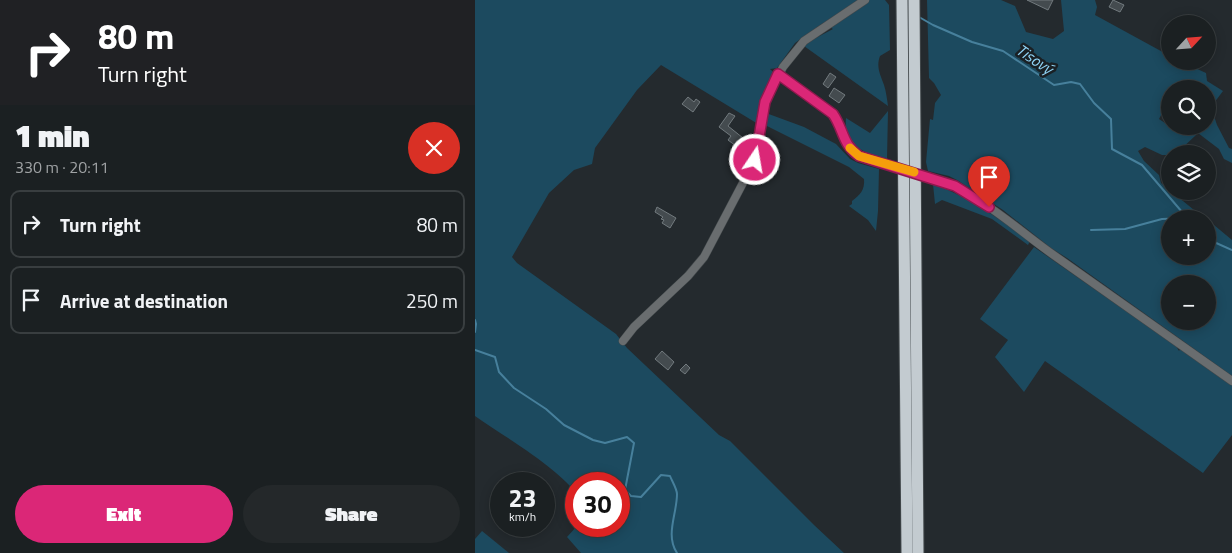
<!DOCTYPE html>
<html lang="en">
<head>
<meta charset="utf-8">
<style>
	:root { --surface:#1b2022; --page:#24282a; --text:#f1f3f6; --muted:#a0a3a5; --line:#393e40; --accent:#db2777 }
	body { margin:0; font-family:"Titillium Web",sans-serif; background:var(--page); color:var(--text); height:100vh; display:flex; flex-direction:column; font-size:19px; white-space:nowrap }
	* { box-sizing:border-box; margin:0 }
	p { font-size:16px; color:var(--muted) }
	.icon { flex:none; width:28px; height:28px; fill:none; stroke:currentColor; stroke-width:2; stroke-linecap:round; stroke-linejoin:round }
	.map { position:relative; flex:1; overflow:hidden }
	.side { display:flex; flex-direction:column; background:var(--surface); width:475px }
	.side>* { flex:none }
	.top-card { background:#202124; color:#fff; overflow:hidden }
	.needle { width:32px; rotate:64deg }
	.tools { position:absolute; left:686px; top:15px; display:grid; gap:10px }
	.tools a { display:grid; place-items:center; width:55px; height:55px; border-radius:50%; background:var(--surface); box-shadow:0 2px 12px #0003,0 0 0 1px var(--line); font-size:25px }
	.speed { position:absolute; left:15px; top:472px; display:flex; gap:10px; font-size:25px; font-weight:700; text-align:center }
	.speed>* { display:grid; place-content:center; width:65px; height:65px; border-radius:50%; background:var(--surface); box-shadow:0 2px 12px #0003,0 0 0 1px var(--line); line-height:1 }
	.speed small { font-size:12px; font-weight:400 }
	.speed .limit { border:8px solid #d22; background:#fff; color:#111 }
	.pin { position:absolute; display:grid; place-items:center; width:42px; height:42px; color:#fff; margin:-51px -21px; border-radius:50% 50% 50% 0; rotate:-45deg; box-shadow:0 0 5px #0007 }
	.pin .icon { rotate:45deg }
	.me { position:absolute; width:55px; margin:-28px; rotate:12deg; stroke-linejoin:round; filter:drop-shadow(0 0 4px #0008) }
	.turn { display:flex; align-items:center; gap:18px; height:105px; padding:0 15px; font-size:22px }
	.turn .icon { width:65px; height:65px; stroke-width:2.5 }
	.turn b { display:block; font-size:35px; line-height:42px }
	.round { display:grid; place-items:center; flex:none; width:52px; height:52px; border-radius:26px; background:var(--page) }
	.head { display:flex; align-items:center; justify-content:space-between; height:85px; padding:0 15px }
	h1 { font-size:30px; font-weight:800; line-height:38px }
	.cta { display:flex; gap:10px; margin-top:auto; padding:10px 15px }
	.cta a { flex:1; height:58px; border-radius:30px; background:var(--accent); color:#fff; font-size:20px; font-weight:800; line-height:58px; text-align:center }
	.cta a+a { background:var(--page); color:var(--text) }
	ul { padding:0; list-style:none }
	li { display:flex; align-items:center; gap:15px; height:68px; margin:0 10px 8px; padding:0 5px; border:2px solid var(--line); border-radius:10px }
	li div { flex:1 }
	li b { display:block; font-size:19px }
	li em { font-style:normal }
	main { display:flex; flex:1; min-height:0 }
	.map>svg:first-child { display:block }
	.green { fill:#1c4a5f; fill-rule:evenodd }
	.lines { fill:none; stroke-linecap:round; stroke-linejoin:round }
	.stream { stroke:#47809c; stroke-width:2 }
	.building { fill:#444b4f; stroke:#727a7e }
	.minor-casing { stroke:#42484b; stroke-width:9 }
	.highway-casing { stroke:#42484b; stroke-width:13 }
	.minor { stroke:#696d6f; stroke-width:8 }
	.highway { stroke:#c3cbd0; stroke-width:11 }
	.minor-bridge-casing { stroke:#42484b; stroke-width:9; stroke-linecap:butt }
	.minor-bridge { stroke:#696d6f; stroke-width:8 }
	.route-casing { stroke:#8e194d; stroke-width:12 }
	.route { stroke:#db2777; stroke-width:9 }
	.slow { stroke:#f59e0b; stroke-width:9 }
	.labels { text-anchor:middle; stroke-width:5; stroke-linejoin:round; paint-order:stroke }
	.water-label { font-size:16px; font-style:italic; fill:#8fd3f5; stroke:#1a2024 }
</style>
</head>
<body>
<main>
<section class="side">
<div class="top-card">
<div class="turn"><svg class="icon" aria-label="right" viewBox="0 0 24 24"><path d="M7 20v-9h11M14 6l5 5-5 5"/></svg><div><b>80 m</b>Turn right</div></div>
</div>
<div class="head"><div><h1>1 min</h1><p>330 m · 20:11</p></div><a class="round" style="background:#d93025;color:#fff"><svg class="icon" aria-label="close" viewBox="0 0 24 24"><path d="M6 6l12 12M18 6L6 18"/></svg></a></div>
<ul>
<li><svg class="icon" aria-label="right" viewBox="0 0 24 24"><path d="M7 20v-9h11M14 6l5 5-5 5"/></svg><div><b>Turn right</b></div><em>80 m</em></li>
<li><svg class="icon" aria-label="arrive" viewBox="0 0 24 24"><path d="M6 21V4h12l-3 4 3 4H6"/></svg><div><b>Arrive at destination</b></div><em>250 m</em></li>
</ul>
<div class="cta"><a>Exit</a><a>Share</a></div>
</section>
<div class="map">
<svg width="757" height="553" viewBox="0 0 757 553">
	<rect width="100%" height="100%" fill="#242a2e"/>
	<g class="green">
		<path d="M0 0H410L414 5 415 50 405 56C401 67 405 74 409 85 411 91 412 99 413 106L329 46 337 40 358 29 348 23 320 43 302 68 295 69 299 73 290 94 283 124 186 65 162 90 120 148 117 164 99 170 74 193 37 257 42 263 141 334 152 348 244 435 255 441 339 525 369 553H106L92 537 102 526H144V484H101V493C79 465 30 437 0 416Z"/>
		<path d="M452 0H526L540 6 551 32 578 39 589 31 586 0H620L622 7 620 15 695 56V61H705L731 73 732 81 748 91 736 107 742 125 754 148 757 149V163L749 159 744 149 723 133 726 126H732V89H695V98L684 119 699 129 709 128 721 135 703 152 695 154V155H687L670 147 663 151 669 161 684 175 686 183 730 219H695V256H732L733 220 757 240V376L592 258 576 248 528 210 482 180 474 176 453 171 451 162 455 119 458 120 460 103 466 95 459 83 454 78ZM695 284H732V321H695Z"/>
		<path d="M413 111 412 159C389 153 368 146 371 118L395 133Z"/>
		<path d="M291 113 329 127 361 144 375 159 383 163 404 169 403 211 401 231 393 220 374 206 377 204V201C385 195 390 190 389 179L374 167 290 125Z"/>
		<path d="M458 184C495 197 524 219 555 241L553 245 517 219 467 200 460 204Z"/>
		<path d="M559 247 701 346 704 351 706 348 757 384V435L728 473 570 361 549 392 520 357 533 340 505 319Z"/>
		<path d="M7 531 34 553H0V539Z"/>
	</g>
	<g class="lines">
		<g class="stream">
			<path d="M444 17 458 25 497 42 528 51 579 85 596 82 605 84 619 103 636 119 637 149 667 165 713 219"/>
			<path d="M616 230 650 229 687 219 712 218"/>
			<path d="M732 237 739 242 757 250"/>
			<path d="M0 320 1 324 0 332"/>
			<path d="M0 350 20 357 24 372 39 388 71 409 89 425 118 440 130 443 152 437 159 443 150 490 156 496 166 497 186 475 195 476C197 481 202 489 202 494 202 514 190 535 202 553"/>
		</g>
	</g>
	<g class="building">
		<path d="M552 0H578L573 10Z"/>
		<path d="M638 0 649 5 645 12 634 7Z"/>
		<path d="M355 73 361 77 353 88 348 84Z"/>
		<path d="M359 88 370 95 364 103 354 96Z"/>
		<path d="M213 97 219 102 221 99 225 102 218 112 207 104Z"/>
		<path d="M254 113 260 116 253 126 268 138 261 146 253 140 256 136 244 127Z"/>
		<path d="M707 126H720L724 128 721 134Z"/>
		<path d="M182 207 201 218 195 228 187 223 189 220 186 219 188 217 180 212Z"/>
		<path d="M187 351 199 362 193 370 180 359Z"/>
		<path d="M211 364 215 368 210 374 205 370Z"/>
	</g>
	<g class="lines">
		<defs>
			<g id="minor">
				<path d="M303 74 358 114C376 141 362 149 401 161"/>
				<path d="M466 181C510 198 543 230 580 256 639 298 698 339 757 381"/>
				<path d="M148 341 159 327 213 276 229 257 280 160 290 102 308 67 329 41 390 0"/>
			</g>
			<g id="highway">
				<path d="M427 0 432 553"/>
				<path d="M439 0 443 553"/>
			</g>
		</defs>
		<use href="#minor" class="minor-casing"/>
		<use href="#highway" class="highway-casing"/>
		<use href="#minor" class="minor"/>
		<use href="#highway" class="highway"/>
		<defs>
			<path id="minor-bridge" d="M401 161 466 181"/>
		</defs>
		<use href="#minor-bridge" class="minor-bridge-casing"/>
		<use href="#minor-bridge" class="minor-bridge"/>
	</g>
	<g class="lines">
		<defs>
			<path id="route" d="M280 160 290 102 303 74 358 114C369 130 367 144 384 156L480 186 514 207"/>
		</defs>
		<use href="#route" class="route-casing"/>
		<use href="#route" class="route"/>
		<path class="slow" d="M375 148 384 156 439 172"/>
	</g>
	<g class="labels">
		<g class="water-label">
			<text transform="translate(560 59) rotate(34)" y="6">Tisový</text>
		</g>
	</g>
</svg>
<div class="tools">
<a><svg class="needle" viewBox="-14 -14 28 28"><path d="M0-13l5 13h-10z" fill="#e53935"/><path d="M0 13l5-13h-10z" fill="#a0a3a5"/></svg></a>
<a><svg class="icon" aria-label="search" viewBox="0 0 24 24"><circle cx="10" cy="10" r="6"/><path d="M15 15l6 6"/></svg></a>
<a><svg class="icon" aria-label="layers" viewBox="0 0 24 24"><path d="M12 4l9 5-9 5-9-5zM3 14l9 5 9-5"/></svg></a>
<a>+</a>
<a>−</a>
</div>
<div class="speed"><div>23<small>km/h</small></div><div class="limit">30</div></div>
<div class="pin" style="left:514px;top:207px;background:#d93025"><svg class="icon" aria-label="arrive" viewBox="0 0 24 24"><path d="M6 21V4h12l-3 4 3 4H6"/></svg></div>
<svg class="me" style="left:280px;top:160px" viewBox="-20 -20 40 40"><circle r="17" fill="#db2777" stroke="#fff" stroke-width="3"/><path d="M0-11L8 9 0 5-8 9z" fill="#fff"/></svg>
</div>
</main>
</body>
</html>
